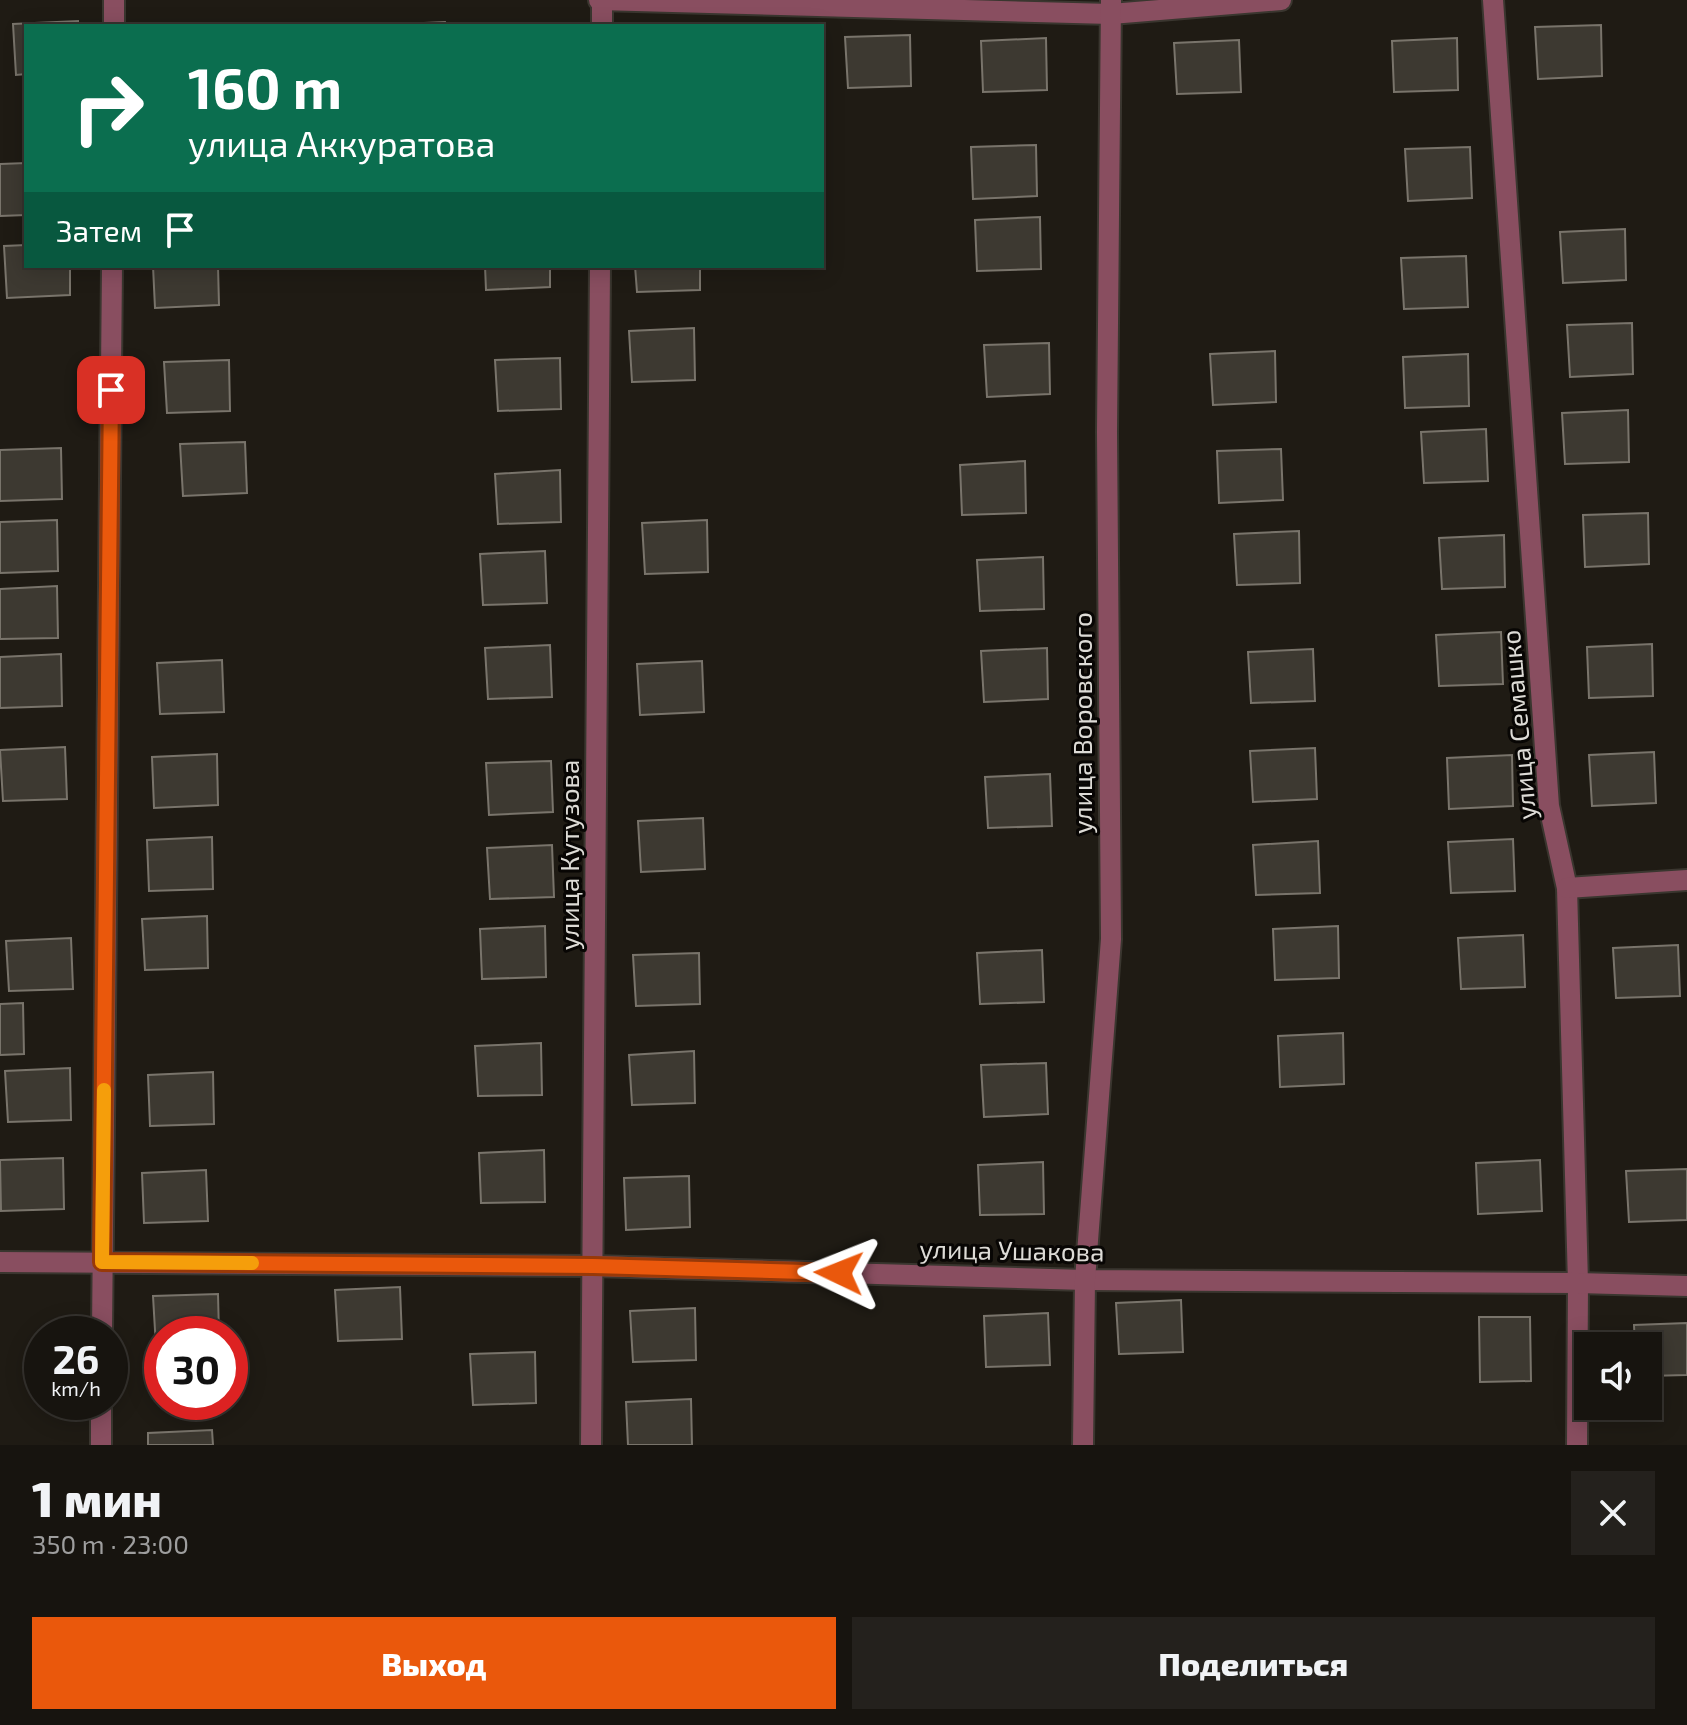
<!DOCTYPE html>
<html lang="ru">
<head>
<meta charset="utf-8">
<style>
	:root { --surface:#17140f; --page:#24211d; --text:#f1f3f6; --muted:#9e9e9e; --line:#36332f; --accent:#ea580c }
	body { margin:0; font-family:"Exo 2",sans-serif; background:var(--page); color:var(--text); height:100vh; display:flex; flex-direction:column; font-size:30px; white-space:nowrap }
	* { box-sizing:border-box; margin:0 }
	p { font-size:26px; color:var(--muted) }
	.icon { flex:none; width:44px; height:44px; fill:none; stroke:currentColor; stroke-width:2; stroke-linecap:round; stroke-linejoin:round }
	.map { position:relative; height:1445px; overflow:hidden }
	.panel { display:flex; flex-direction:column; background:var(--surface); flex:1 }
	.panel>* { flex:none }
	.hud { position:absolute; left:24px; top:24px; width:800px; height:244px; border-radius:0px; box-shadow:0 4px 20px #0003,0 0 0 2px var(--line); background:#0b6e4f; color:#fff; overflow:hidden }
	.buttons { position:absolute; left:1574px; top:1332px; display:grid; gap:16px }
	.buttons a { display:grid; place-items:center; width:88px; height:88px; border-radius:0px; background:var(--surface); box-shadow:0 4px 20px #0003,0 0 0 2px var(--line); font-size:40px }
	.speed { position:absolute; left:24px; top:1316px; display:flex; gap:16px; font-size:40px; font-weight:700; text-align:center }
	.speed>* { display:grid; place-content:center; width:104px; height:104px; border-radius:50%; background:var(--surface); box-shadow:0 4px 20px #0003,0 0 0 2px var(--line); line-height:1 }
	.speed small { font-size:20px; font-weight:400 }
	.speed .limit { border:12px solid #d22; background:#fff; color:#111 }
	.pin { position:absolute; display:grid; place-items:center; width:68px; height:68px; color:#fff; margin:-34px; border-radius:16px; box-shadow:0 4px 12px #0006 }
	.me { position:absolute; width:88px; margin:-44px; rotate:272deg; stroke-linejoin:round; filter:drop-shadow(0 0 6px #0008) }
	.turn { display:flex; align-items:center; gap:28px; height:168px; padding:0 32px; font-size:36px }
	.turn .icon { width:104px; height:104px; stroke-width:2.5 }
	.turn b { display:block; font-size:56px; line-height:68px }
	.then { display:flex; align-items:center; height:76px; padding:0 32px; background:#0003; gap:16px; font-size:30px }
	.round { display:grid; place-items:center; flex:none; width:84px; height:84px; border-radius:0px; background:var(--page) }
	.overview { display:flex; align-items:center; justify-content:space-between; height:136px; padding:0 32px }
	h1 { font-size:48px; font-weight:800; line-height:60px }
	.primary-button { display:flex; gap:16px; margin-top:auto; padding:16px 32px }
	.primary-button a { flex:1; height:92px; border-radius:0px; background:var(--accent); color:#fff; font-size:32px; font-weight:800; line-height:92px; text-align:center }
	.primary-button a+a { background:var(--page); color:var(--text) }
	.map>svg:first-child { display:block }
	.building { fill:#3d3931; stroke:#79746b; stroke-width:2 }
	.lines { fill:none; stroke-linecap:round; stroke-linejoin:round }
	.minor-casing { stroke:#3a362f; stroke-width:24 }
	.minor { stroke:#894e60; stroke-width:20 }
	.route-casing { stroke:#983908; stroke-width:20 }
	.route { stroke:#ea580c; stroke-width:14 }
	.slow { stroke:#f59e0b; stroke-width:14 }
	.labels { text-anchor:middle; stroke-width:6; stroke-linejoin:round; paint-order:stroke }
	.street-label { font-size:26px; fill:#dddbd6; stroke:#080604 }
</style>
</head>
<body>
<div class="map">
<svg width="1687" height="1445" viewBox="0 0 1687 1445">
	<rect width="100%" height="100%" fill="#1f1b14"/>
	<g class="building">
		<path d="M78 21V26H26V74L16 75 13 24Z"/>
		<path d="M445 22 446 26 380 25Z"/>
		<path d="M1601 25 1602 76 1538 79 1535 27Z"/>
		<path d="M910 35 911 86 848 88 845 37Z"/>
		<path d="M1046 38 1047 90 983 92 981 41Z"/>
		<path d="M1457 38 1458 90 1394 92 1392 41Z"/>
		<path d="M1239 40 1241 92 1177 94 1174 43Z"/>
		<path d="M1036 145 1037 196 973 199 971 147Z"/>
		<path d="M1470 147 1472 198 1408 201 1405 149Z"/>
		<path d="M26 163V215L0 216V164Z"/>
		<path d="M1040 217 1041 269 977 271 975 220Z"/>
		<path d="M1625 229 1626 280 1563 283 1560 232Z"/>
		<path d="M26 245V266H70V295L7 298 4 246Z"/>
		<path d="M1466 256 1468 307 1404 309 1401 258Z"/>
		<path d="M153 266H218L219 305 155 308Z"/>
		<path d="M485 266H550V287L486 290Z"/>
		<path d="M635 266H700V290L637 292Z"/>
		<path d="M1632 323 1633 374 1570 377 1567 325Z"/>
		<path d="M694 328 695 380 632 382 629 331Z"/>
		<path d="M1049 343 1050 394 987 397 984 345Z"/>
		<path d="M1275 351 1276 402 1213 405 1210 354Z"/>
		<path d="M1468 354 1469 406 1405 408 1403 357Z"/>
		<path d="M560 358 561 409 498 411 495 360Z"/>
		<path d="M229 360 230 411 167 413 164 362Z"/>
		<path d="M1628 410 1629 462 1565 464 1562 413Z"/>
		<path d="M1486 429 1488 481 1424 483 1421 432Z"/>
		<path d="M245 442 247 493 183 496 180 444Z"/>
		<path d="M61 448 62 499 0 501V450Z"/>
		<path d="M1281 449 1283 500 1219 503 1217 451Z"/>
		<path d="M1025 461 1026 513 962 515 960 465Z"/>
		<path d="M560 470 561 522 498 524 495 474Z"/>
		<path d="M1648 513 1649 564 1585 567 1583 515Z"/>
		<path d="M57 520 58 571 0 573V522Z"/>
		<path d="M707 520 708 572 645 574 642 523Z"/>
		<path d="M1299 531 1300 583 1237 585 1234 534Z"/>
		<path d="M1504 535 1505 587 1442 589 1439 538Z"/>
		<path d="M545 551 547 603 483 605 480 554Z"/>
		<path d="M1043 557 1044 609 980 611 977 560Z"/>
		<path d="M57 586 58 638 0 639V589Z"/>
		<path d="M1501 632 1503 684 1439 686 1436 635Z"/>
		<path d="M1652 644 1653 696 1589 698 1587 647Z"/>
		<path d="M550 645 552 697 488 699 485 648Z"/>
		<path d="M1047 648 1048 699 984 702 981 651Z"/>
		<path d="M1313 649 1315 701 1251 703 1248 652Z"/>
		<path d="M61 654 62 706 0 708V657Z"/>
		<path d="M222 660 224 712 160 714 157 663Z"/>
		<path d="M702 661 704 712 640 715 637 664Z"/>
		<path d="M65 747 67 799 3 801 0 750Z"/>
		<path d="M1315 748 1317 799 1253 802 1250 751Z"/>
		<path d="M1654 752 1656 803 1592 806 1589 755Z"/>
		<path d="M217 754 218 805 154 808 152 757Z"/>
		<path d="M1512 755 1513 806 1449 809 1447 758Z"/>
		<path d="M551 761 553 812 489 815 486 763Z"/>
		<path d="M1050 774 1052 826 988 828 985 777Z"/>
		<path d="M703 818 705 869 641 872 638 821Z"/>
		<path d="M212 837 213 889 149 891 147 840Z"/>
		<path d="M1513 839 1515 891 1451 893 1448 842Z"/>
		<path d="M1318 841 1320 893 1256 895 1253 845Z"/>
		<path d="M552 845 554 897 490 899 487 848Z"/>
		<path d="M207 916 208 968 145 970 142 919Z"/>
		<path d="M545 926 546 977 482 979 480 929Z"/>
		<path d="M1338 926 1339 978 1275 980 1273 929Z"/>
		<path d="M1523 935 1525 987 1461 989 1458 938Z"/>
		<path d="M71 938 73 989 9 991 6 941Z"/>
		<path d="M1678 945 1680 996 1616 998 1613 948Z"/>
		<path d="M1042 950 1044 1002 980 1004 977 953Z"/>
		<path d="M699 953 700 1004 636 1006 633 955Z"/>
		<path d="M23 1003 24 1054 0 1055V1004Z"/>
		<path d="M1343 1033 1344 1084 1280 1087 1278 1036Z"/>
		<path d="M541 1043 542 1095 478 1096 475 1046Z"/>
		<path d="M694 1051 695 1103 632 1105 629 1055Z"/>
		<path d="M1046 1063 1048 1114 984 1117 981 1065Z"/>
		<path d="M70 1068 71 1120 8 1122 5 1071Z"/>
		<path d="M213 1072 214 1124 150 1126 148 1075Z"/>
		<path d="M544 1150 545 1202 481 1203 479 1153Z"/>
		<path d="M63 1158 64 1209 1 1211 0 1160Z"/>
		<path d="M1540 1160 1542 1211 1478 1214 1476 1163Z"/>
		<path d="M1043 1162 1044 1214 980 1215 978 1165Z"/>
		<path d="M1687 1169V1220L1629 1222 1626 1171Z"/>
		<path d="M206 1170 208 1221 144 1223 142 1173Z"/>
		<path d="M689 1176 690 1227 626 1230 624 1178Z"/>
		<path d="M400 1287 402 1339 338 1341 335 1290Z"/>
		<path d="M218 1294 219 1334H162V1347H156L153 1296Z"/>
		<path d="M1181 1300 1183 1352 1119 1354 1116 1303Z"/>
		<path d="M695 1308 696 1360 633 1362 630 1311Z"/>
		<path d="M1048 1313 1050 1365 986 1367 984 1316Z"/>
		<path d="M1479 1317H1530L1531 1381 1480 1382Z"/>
		<path d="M1687 1323V1375L1648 1376V1346H1635L1634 1325Z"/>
		<path d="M535 1352 536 1403 473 1405 470 1354Z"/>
		<path d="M691 1399 692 1445H628L626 1402Z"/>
		<path d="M212 1430 213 1445H148V1433Z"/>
	</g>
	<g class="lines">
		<defs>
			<g id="minor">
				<path d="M599 0 1111 14 1281 0"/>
				<path d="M1493 0 1549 806 1567 888 1578 1283 1577 1445"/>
				<path d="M114 26V0"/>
				<path d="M602 26V0"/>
				<path d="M1567 888 1687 880"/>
				<path d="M0 1262 593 1266 1085 1280 1578 1283 1687 1286"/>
				<path d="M102 1334 112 266"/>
				<path d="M101 1445V1402"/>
				<path d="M591 1445 600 266"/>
				<path d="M1083 1445 1085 1280 1111 939 1107 432 1111 0"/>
			</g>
		</defs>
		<use href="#minor" class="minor-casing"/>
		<use href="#minor" class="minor"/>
	</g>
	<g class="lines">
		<defs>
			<path id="route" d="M111 390 102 1262 593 1266 839 1273"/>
		</defs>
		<use href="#route" class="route-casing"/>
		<use href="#route" class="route"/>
		<path class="slow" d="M104 1090 102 1262 252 1263"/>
	</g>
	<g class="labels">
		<g class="street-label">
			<text transform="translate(1083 723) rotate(-90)" y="9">улица Воровского</text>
			<text transform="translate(1519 725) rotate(-95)" y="9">улица Семашко</text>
			<text transform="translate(570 855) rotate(-90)" y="9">улица Кутузова</text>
			<text transform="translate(1012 1251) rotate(1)" y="9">улица Ушакова</text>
		</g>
	</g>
</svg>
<div class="buttons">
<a><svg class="icon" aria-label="sound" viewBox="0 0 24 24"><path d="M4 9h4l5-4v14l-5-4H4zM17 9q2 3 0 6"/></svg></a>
</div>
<div class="speed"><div>26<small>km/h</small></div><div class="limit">30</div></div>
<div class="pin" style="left:111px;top:390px;background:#d93025"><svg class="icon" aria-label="arrive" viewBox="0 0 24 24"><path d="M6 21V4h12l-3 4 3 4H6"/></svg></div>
<svg class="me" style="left:839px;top:1273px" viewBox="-20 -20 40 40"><path d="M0-17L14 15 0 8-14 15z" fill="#ea580c" stroke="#fff" stroke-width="4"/></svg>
<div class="hud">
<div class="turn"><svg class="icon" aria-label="right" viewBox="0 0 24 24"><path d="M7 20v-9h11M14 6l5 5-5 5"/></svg><div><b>160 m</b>улица Аккуратова</div></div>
<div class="then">Затем<svg class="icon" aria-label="arrive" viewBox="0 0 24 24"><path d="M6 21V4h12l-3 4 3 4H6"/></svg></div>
</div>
</div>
<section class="panel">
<div class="overview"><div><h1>1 мин</h1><p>350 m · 23:00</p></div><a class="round"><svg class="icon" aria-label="close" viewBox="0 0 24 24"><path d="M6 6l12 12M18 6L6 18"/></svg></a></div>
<div class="primary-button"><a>Выход</a><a>Поделиться</a></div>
</section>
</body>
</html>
